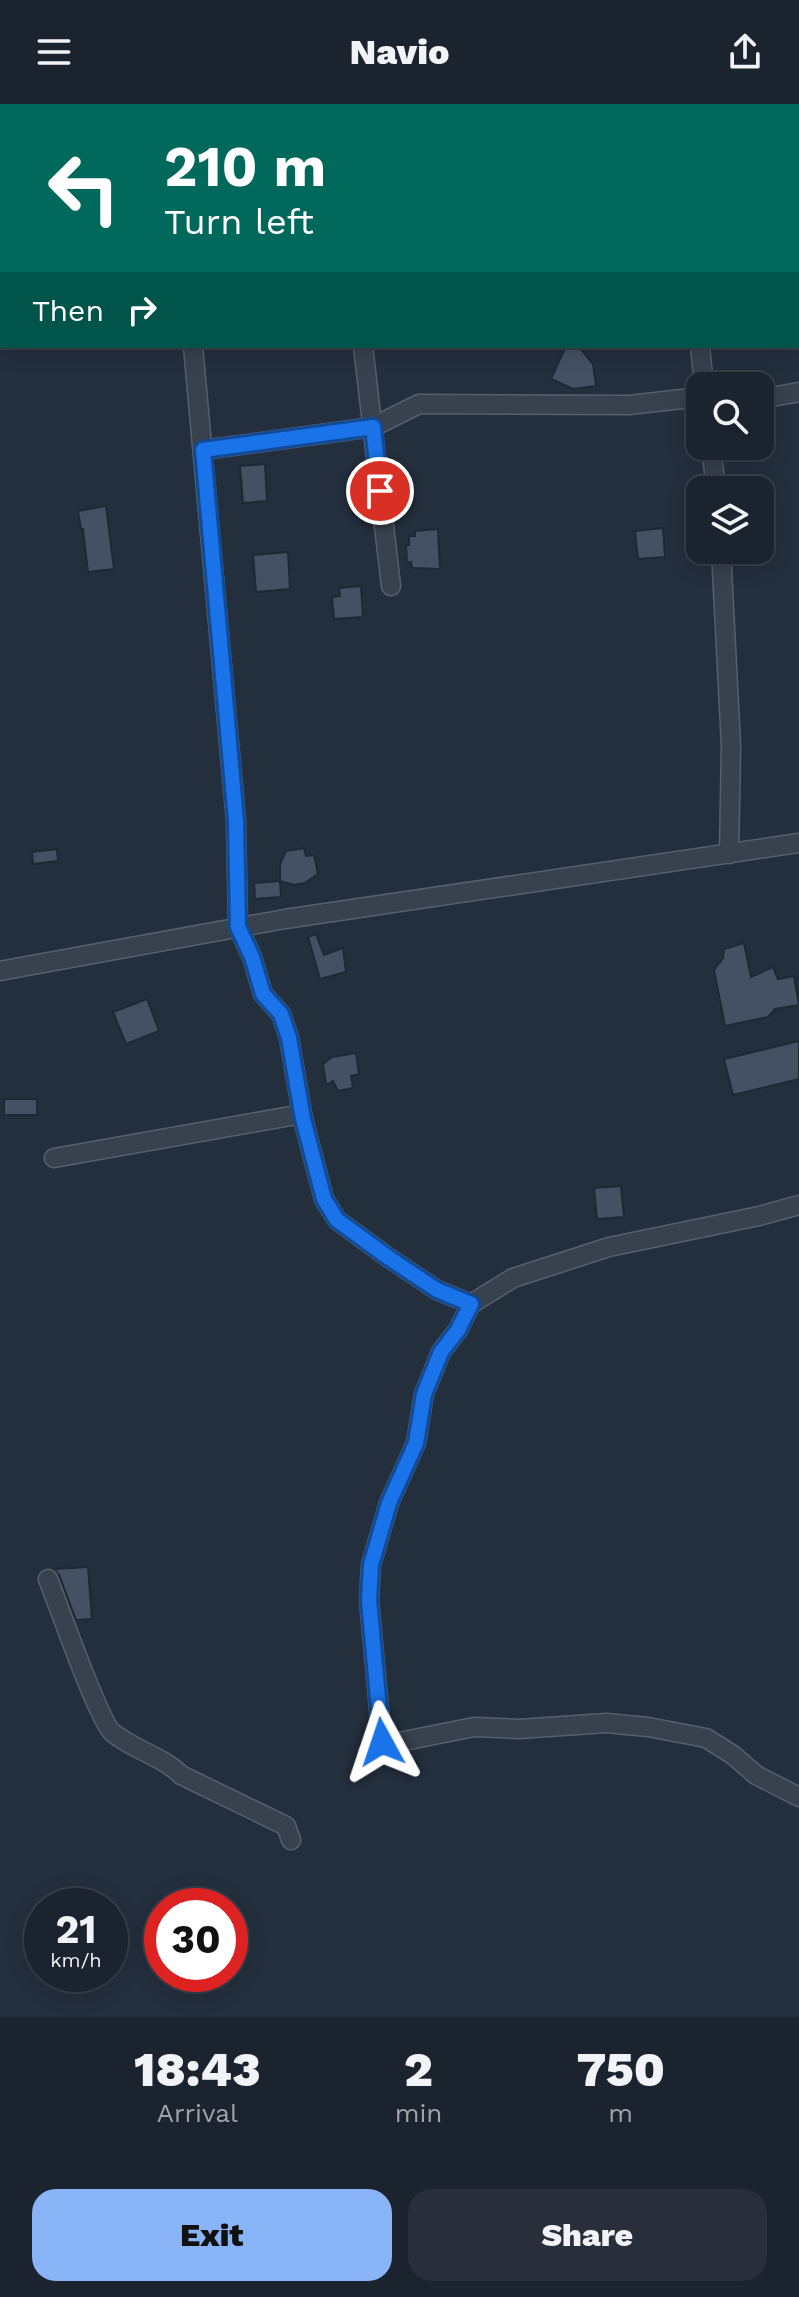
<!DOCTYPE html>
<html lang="en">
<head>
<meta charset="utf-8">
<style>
	:root { --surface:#1b232e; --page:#282f3a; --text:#f1f3f6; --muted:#a0a4aa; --line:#39404a; --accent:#8ab4f8 }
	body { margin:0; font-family:"Work Sans",sans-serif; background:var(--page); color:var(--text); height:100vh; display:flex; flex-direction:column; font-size:30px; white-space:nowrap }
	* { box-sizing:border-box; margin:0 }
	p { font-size:26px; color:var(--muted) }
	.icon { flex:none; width:44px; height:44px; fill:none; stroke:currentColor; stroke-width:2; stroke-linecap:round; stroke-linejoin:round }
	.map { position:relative; height:1913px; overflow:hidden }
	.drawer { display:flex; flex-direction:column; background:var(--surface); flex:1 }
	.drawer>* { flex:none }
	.guide { position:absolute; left:0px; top:0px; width:800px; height:244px; box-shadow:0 4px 20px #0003,0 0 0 2px var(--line); background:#00695c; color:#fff; overflow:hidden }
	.fabs { position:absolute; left:686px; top:268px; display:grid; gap:16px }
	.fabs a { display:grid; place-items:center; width:88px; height:88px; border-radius:16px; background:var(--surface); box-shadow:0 4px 20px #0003,0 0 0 2px var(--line); font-size:40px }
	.speed { position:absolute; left:24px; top:1784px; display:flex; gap:16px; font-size:40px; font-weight:700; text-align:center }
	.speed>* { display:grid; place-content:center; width:104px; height:104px; border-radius:50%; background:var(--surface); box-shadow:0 4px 20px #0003,0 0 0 2px var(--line); line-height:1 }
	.speed small { font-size:20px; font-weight:400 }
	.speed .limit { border:12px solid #d22; background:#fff; color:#111 }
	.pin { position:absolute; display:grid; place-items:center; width:68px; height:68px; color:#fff; margin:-34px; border:4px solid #fff; border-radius:50%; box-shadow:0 2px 8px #0007 }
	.me { position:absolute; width:88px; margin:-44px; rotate:355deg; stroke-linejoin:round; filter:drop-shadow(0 0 6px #0008) }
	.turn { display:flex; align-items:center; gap:28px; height:168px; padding:0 32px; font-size:36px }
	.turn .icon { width:104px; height:104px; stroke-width:2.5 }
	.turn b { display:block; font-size:56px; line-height:68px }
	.then { display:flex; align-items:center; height:76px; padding:0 32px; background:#0003; gap:16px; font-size:30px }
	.eta { display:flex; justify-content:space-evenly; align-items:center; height:136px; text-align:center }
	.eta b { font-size:48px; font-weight:800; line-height:56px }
	.button { display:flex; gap:16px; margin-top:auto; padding:16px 32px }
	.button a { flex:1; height:92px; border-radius:24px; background:var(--accent); color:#111; font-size:32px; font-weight:800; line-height:92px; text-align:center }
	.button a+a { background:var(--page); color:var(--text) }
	header { display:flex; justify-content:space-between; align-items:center; height:104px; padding:0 32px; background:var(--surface); font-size:36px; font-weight:800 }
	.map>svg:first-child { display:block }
	.building { fill:#455162; stroke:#1f2835; stroke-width:2 }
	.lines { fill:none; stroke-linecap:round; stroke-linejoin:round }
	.minor-casing { stroke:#565f6c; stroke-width:21 }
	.minor { stroke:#38414e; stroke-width:18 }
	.route-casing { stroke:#114b97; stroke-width:20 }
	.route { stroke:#1a73e8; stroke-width:14 }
</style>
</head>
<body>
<header><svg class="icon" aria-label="menu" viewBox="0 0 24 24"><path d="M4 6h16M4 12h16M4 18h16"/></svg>Navio<svg class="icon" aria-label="share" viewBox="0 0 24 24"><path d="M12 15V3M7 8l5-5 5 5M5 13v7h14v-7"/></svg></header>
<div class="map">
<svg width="799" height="1913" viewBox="0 0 799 1913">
	<rect width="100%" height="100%" fill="#242f3e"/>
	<g class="building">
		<path d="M565 244H580L593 260 596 282 573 285 551 275Z"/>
		<path d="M265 360 267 397 243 399 240 362Z"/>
		<path d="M106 402 114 465 88 468 83 425H81L78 407Z"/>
		<path d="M663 424 665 453 638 455 635 427Z"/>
		<path d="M438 425 440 465 412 464 411 458H407L406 441H409V432H415V427Z"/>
		<path d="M288 448 290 485 256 488 253 451Z"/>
		<path d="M361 482 363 513 334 515 332 493 340 492 339 484Z"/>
		<path d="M304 744 306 752 314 751 318 770 305 779 294 781 280 777V760L286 747Z"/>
		<path d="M57 745 58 757 33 760 32 748Z"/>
		<path d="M280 777 281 793 255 795 254 779Z"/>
		<path d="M316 830 324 851 343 844 346 868 320 875 308 833Z"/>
		<path d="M744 839 751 873 773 863 778 875 794 872 799 901 775 905 768 913 725 922 714 866 723 854 724 845Z"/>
		<path d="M147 895 159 927 126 940 113 908Z"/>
		<path d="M799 937V975L733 991 724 955Z"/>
		<path d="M356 949 359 970 351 972 353 984 338 987 333 977 326 981 323 960 332 953Z"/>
		<rect x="4" y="995" width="33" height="16"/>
		<path d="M621 1082 624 1113 597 1115 594 1084Z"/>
		<path d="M88 1463 92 1515 76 1516 59 1471 54 1465Z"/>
	</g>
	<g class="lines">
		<defs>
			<g id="minor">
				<path d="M170 0V2"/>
				<path d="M673 0V2"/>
				<path d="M380 2 392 0"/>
				<path d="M0 16H2"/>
				<path d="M193 242 236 717 238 823 252 853 263 890 281 910 289 934 303 1015 324 1095 337 1116 389 1154 437 1186 471 1200"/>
				<path d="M363 242 391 482"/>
				<path d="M700 242 704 282"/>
				<path d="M760 295 799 288"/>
				<path d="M711 342 716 386"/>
				<path d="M203 346 373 323 419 300 629 301 700 293"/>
				<path d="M721 446 731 642 729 750"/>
				<path d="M0 867 285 815 799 739"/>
				<path d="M54 1054 302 1010"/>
				<path d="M48 1475C58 1500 99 1618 113 1629 134 1646 162 1652 181 1671L286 1722 291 1736"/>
				<path d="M379 1642 474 1623 519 1625 606 1619 648 1623 706 1634 733 1651 756 1671 799 1693"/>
				<path d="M368 1649 382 1638 369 1496 371 1461 389 1399 416 1339 424 1290 441 1248 458 1226 471 1200 513 1174 609 1143 759 1112 799 1101"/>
			</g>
		</defs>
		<use href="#minor" class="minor-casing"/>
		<use href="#minor" class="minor"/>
	</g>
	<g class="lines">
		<defs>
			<path id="route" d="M380 387 373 323 203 346 236 717 238 823 252 853 263 890 281 910 289 934 303 1015 324 1095 337 1116 389 1154 437 1186 471 1200 458 1226 441 1248 424 1290 416 1339 389 1399 371 1461 369 1496 382 1638"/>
		</defs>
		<use href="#route" class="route-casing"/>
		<use href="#route" class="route"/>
	</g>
</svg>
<div class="fabs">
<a><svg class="icon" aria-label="search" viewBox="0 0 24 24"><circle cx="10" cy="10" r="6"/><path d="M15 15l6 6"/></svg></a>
<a><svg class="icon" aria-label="layers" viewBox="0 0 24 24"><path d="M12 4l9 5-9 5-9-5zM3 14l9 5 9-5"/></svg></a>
</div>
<div class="speed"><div>21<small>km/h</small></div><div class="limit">30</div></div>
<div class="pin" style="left:380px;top:387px;background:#d93025"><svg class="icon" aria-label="arrive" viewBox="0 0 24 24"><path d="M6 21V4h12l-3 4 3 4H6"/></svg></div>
<svg class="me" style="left:382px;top:1638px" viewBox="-20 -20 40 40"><path d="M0-17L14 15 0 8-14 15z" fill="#1a73e8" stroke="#fff" stroke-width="4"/></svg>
<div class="guide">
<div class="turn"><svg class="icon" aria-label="left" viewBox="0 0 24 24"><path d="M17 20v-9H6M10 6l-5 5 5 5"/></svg><div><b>210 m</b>Turn left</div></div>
<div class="then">Then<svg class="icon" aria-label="right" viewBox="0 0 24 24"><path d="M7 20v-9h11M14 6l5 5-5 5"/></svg></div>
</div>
</div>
<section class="drawer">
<div class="eta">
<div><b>18:43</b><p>Arrival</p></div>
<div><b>2</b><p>min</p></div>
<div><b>750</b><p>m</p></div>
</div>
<div class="button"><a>Exit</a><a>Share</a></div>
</section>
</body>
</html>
